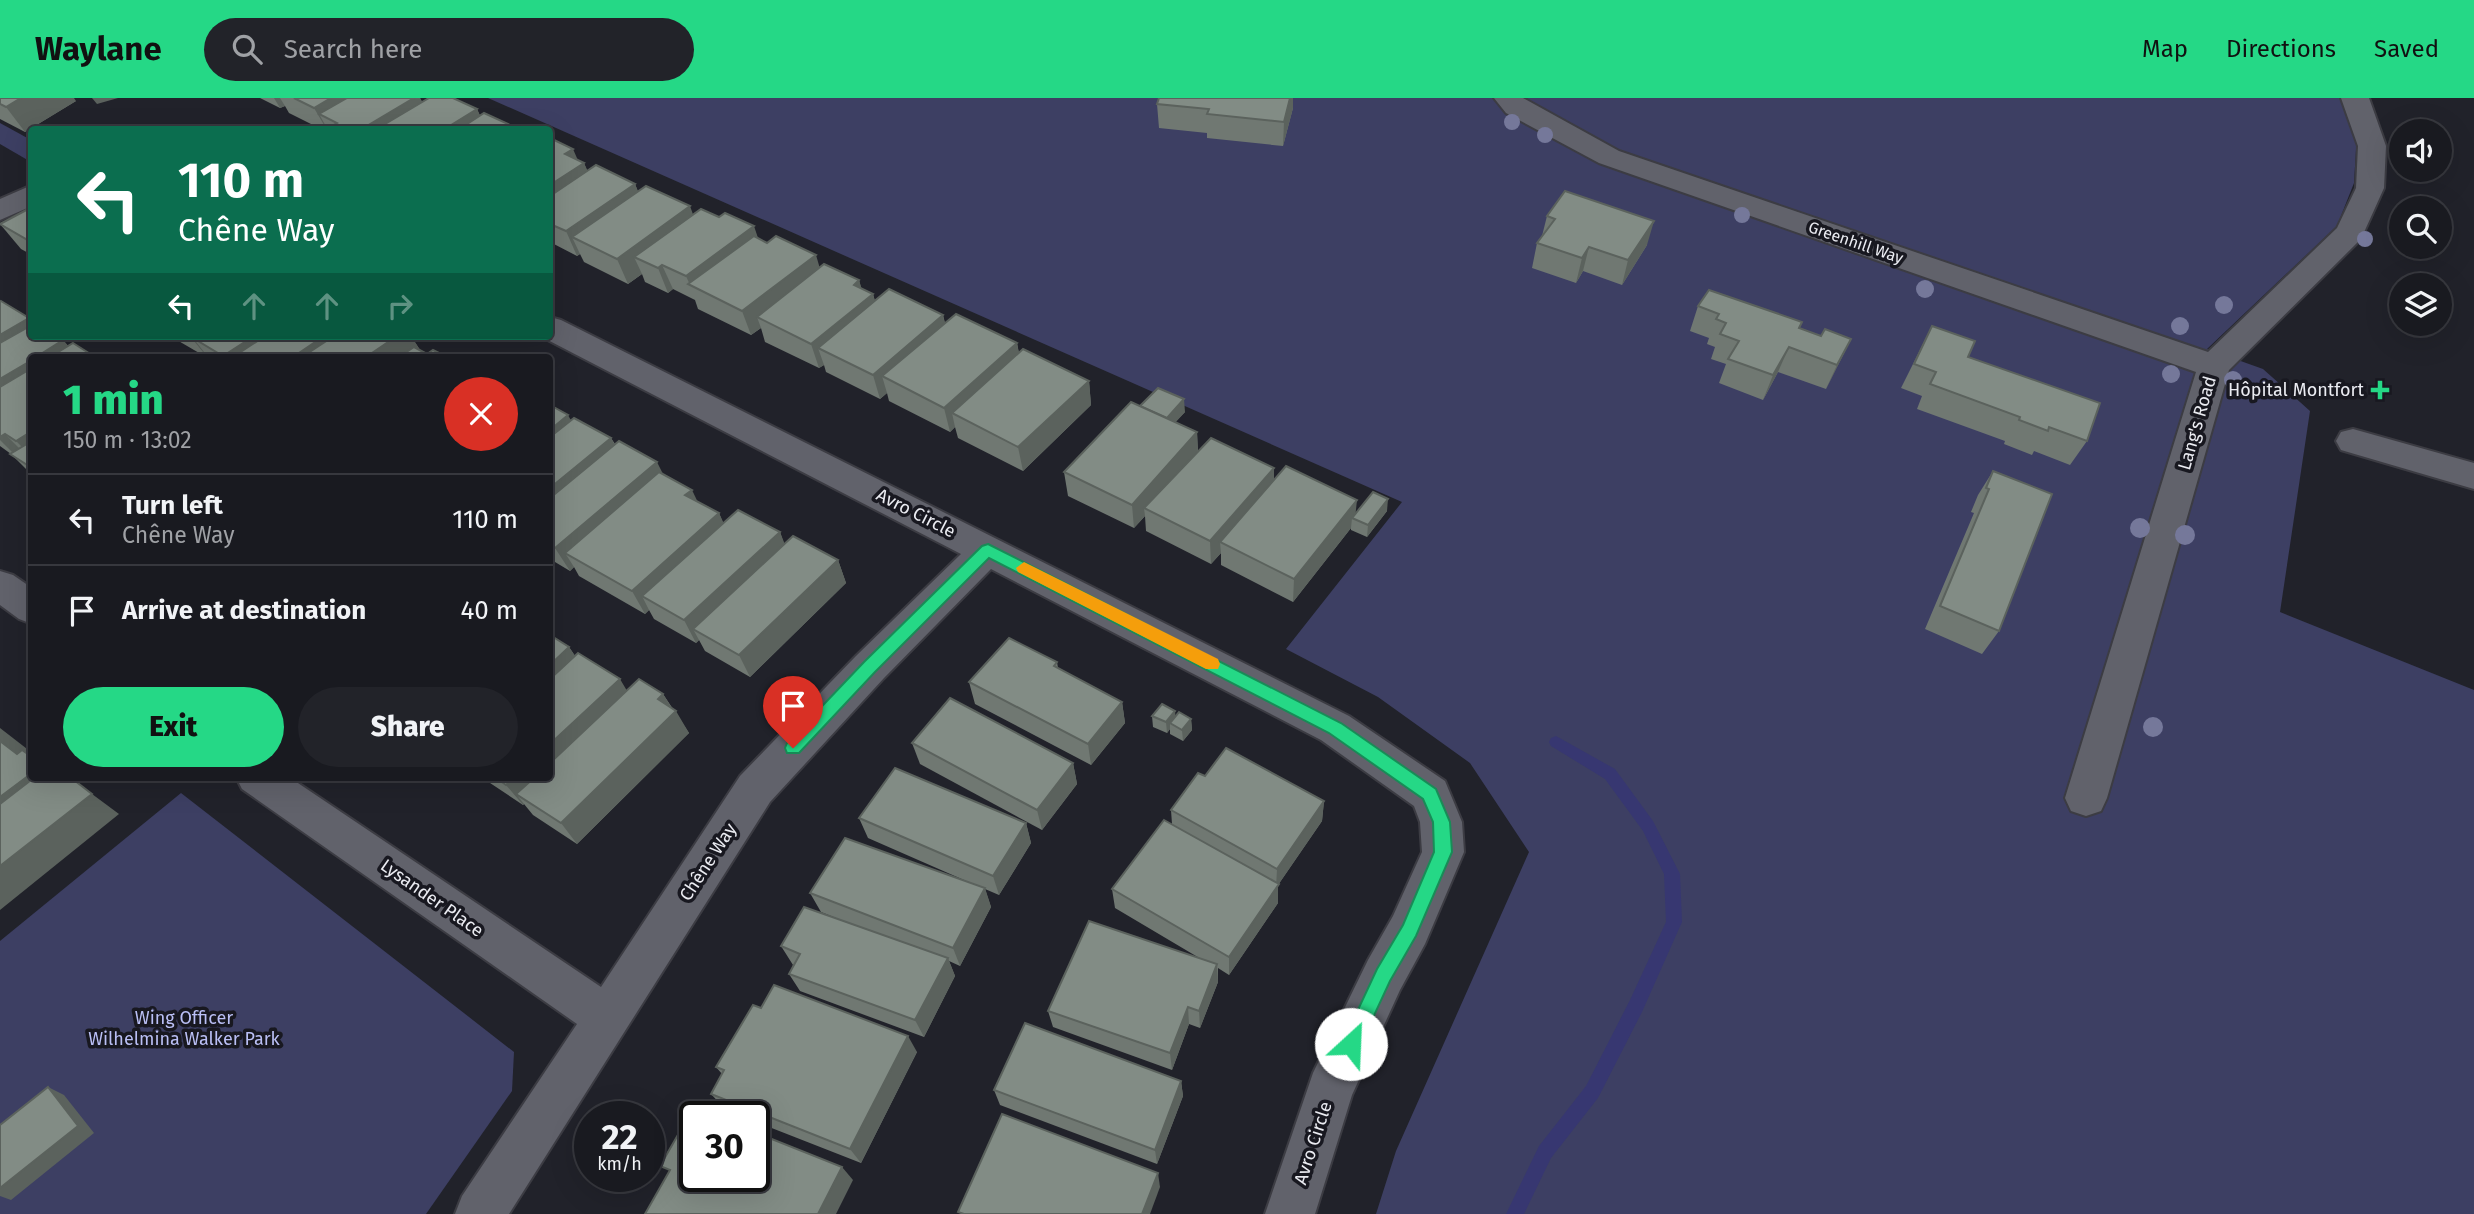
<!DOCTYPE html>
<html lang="en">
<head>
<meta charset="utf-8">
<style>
	:root { --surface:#191a20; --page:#222329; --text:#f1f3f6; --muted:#9fa1a5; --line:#37383e; --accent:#25d886 }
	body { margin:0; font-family:"Fira Sans",sans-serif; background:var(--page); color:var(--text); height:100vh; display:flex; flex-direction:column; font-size:26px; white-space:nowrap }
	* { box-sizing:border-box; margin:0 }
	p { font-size:23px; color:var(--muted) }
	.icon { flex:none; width:38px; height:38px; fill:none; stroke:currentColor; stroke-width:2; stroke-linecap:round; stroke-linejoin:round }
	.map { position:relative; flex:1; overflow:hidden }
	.sheet { position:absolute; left:28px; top:256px; width:525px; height:427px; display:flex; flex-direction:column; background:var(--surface); border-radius:7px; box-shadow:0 7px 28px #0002,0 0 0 2px var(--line) }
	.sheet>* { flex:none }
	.guide { position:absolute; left:28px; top:28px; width:525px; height:214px; border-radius:7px; box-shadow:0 7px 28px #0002,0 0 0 2px var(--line); background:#0b6e4f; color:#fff; overflow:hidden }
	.controls { position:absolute; left:2389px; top:21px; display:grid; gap:14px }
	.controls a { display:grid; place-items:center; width:63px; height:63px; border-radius:50%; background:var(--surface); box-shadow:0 7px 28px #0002,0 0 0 2px var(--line); font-size:35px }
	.speed { position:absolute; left:574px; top:1003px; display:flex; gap:14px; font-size:35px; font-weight:700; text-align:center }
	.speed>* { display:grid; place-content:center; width:91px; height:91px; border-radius:50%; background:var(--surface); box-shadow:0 7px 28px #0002,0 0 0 2px var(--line); line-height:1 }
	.speed small { font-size:18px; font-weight:400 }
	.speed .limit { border:4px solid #111; border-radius:10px; background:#fff; color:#111 }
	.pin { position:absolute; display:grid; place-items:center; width:60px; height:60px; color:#fff; margin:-72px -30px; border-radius:50% 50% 50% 0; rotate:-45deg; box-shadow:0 0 7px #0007 }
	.pin .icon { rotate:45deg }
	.me { position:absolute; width:77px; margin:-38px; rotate:25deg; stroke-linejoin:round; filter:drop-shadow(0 0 5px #0008) }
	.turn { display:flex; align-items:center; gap:24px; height:147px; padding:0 35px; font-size:32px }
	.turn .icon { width:91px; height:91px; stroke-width:2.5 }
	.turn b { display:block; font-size:49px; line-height:60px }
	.lanes { display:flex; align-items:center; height:66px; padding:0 35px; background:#0003; justify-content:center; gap:35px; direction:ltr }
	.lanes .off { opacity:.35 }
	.round { display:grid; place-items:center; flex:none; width:74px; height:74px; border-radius:37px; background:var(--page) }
	.summary { display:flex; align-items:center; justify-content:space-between; height:119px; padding:0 35px }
	h1 { font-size:42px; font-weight:800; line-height:52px; color:var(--accent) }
	.primary-button { display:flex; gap:14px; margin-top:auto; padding:14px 35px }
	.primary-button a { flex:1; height:80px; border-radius:42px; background:var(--accent); color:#111; font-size:28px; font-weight:800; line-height:80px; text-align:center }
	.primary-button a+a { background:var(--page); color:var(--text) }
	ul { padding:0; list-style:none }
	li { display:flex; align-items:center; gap:21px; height:91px; padding:0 35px; border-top:2px solid var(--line) }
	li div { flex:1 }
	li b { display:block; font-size:26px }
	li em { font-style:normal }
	header { display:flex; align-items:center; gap:42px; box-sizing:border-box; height:98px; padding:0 35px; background:var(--accent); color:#111 }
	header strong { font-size:33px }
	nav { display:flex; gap:38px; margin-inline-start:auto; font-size:24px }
	.search { width:490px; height:63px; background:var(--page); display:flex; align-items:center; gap:18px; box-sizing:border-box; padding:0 24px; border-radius:38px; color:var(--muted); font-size:26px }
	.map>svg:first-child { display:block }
	.green { fill:#3d3f63 }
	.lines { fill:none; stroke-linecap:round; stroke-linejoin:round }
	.stream { fill:#373771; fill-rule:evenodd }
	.minor-casing { stroke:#3c3c43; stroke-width:4 }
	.minor { fill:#61626b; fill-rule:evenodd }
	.tree { fill:#75789a }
	.wall { fill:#707872 }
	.shaded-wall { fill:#5b625d }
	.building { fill:#828c85; stroke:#5b625d; stroke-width:2 }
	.route { fill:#25d886; stroke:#188c57; stroke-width:2 }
	.slow { fill:#f59e0b }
	.poi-dot { fill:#25d886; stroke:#181820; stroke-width:2.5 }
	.labels { text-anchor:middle; stroke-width:7; stroke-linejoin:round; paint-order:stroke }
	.far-street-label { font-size:16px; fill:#ebecf2; stroke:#181820 }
	.poi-label { font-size:18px; fill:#ebecf2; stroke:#181820; text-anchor:end }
	.street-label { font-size:18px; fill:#ebecf2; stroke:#181820 }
	.park-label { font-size:18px; fill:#babff5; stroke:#181820 }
</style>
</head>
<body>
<header>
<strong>Waylane</strong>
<div class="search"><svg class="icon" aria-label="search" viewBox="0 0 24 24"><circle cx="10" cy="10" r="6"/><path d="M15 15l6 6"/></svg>Search here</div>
<nav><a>Map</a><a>Directions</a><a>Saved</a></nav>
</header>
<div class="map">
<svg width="2474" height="1116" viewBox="0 0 2474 1116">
	<rect width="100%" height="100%" fill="#21222a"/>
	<g class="green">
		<path d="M488 0H2345L2357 36 2354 85 2337 128 2207 251 2263 271 2310 313 2280 514 2474 592V1116H1376L1396 1053 1529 754 1470 665 1378 599 1286 551 1402 404Z"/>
		<path d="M0 25 31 42V64L0 46Z"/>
		<path d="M181 695 514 954 512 993 426 1116H0V843Z"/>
	</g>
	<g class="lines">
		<path class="stream" d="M1556 638 1615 671 1653 723 1680 776 1682 824 1642 914 1598 1000 1551 1060 1524 1116H1506L1539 1048 1586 988 1630 902 1666 824 1664 776 1643 733 1605 681 1551 648 1549 644 1551 640Z"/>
		<defs>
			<g id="minor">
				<path d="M1494 0H1523L1619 53 2208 254 2337 130 2356 90 2358 48 2341 0H2369L2386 48 2384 90 2361 141 2229 272 2107 700 2101 713 2086 718 2071 713 2065 700 2196 274 1599 65 1506 15Z"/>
				<path d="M32 87V108L0 122V101Z"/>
				<path d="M550 219 561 222 1349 618 1445 683 1462 724 1464 754 1425 846 1400 892 1352 997 1315 1116H1265L1313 975 1368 862 1393 818 1422 754 1420 724 1414 708 1321 642 991 471 884 580 770 704 509 1116H455L462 1098 577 926 242 691 236 679H289L601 889 740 678 856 558 961 456 540 238H550Z"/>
				<path d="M2353 331 2474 365V391L2341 352 2336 343 2341 334Z"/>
				<path d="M0 473 13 477 32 490V526L19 521 0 507Z"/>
			</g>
		</defs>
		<use href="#minor" class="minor-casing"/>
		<use href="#minor" class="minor"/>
	</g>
	<g class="tree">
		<circle cx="1512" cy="24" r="8"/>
		<circle cx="1545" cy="37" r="8"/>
		<circle cx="1742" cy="117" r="8"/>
		<circle cx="2365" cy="141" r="8"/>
		<circle cx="1925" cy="191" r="9"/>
		<circle cx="2224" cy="207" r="9"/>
		<circle cx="2180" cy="228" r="9"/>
		<circle cx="2171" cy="276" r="9"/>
		<circle cx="2233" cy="282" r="9"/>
		<circle cx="2140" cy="430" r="10"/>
		<circle cx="2185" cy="437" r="10"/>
		<circle cx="2153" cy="629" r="10"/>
	</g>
	<g class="wall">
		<path d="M0 0 76 3 25 34 0 21Z"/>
		<path d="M260 0H420L422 4 477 11 480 18 521 32H323L289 15 285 8 280 10Z"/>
		<path d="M1157 6 1293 10 1283 48 1207 40V35L1159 30Z"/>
		<path d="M550 40 578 62 584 65 587 73 635 86 638 94 693 117 758 140 820 170 859 182 861 190 873 196 875 203 943 217 945 225 1017 245 1019 255 1089 283 1091 307 1023 373 958 340 955 329 950 334 889 303 887 295 880 301 826 274 824 267 819 270 765 244 761 230 751 237 698 211 695 202 673 191 668 195 645 184 642 176 628 186 584 164 580 156 577 158 550 144Z"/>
		<path d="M32 109V157L21 151 0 126Z"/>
		<path d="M1547 118 1647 147 1622 187 1583 173 1576 185 1532 170 1537 145 1542 138Z"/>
		<path d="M0 204 29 220 32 223V238L63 242 68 248 95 259H32V377L11 356 0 348Z"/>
		<path d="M1698 208 1799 230 1821 238 1851 241 1826 291 1778 274 1763 302 1719 285 1726 266 1711 261 1715 249 1707 246 1709 240 1690 233Z"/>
		<path d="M1932 228 1968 259 2087 343 2070 367 2034 353 2032 357 2004 346 2005 343 1917 311 1922 298 1901 290Z"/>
		<path d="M170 238H411L420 252 427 256 447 259H206Z"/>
		<path d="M550 307 571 322 611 340 615 346 663 376 698 404 719 415 723 425 780 434 784 446 838 462 846 485 750 579 705 553 699 542 696 545 654 521 649 512 645 516 579 478 574 469 570 473 550 461Z"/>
		<path d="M1140 308 1185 314 1175 324 1197 334 1198 354 1274 382 1356 415 1387 413 1367 439 1351 432V430L1293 504 1221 467V455L1211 466 1146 433 1145 418 1134 430 1068 398 1064 374Z"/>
		<path d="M1993 373 1999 533 1982 556 1925 531 1974 415 1971 414 1978 397Z"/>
		<path d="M569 549 575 558 627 593 663 596 689 635 577 746 533 717 524 706 523 707 481 679H550Z"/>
		<path d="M1057 564 1058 570 1122 604 1125 625 1091 667 975 606 969 584Z"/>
		<path d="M1152 618H1176L1191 621 1192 632 1183 643 1170 636V631L1167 635 1153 629Z"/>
		<path d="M912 645 1073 665 1077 686 1042 732 920 666Z"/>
		<path d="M1205 678 1324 703 1322 723 1278 787V805L1229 877 1218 870V884L1200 930 1189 926 1172 972 1053 929 1048 913 1201 861 1115 810 1112 791 1172 726 1171 712Z"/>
		<path d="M859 720 1026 725 1031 745 999 797 985 791 991 809 960 868 949 863 955 878 924 939 800 893 789 876 793 867 781 848 851 826 821 814 810 795 973 786 868 740Z"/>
		<path d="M761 910 917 954 861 1065 754 1023V1018H743L725 1011 711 996 722 976 716 969Z"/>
		<path d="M1181 983 1183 998 1157 1066 1000 1007 994 992Z"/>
	</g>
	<g class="shaded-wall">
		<path d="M21 0H74L76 3 25 34 6 9Z"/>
		<path d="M92 0H118L97 6Z"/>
		<path d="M274 0H280L285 8 280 10Z"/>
		<path d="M331 0H388L337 25 319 16 328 32H327L314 10Z"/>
		<path d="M414 0H420L432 22 416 32H360Z"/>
		<path d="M1290 0H1293V10L1283 48 1284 24Z"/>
		<path d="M477 11 487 32H443Z"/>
		<path d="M573 51 580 67 584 65 595 89 550 120V87L565 56Z"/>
		<path d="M635 86 645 110 572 139 580 156 577 158 566 133Z"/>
		<path d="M690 108 699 133 634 159 642 176 628 186 617 161Z"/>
		<path d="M1654 123 1647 147 1622 187 1628 162Z"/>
		<path d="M754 128 762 152 690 187 686 178Z"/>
		<path d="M32 138V147L30 146 32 148 26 141Z"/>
		<path d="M1589 149 1583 173 1576 185 1582 160Z"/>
		<path d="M816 157 823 181 757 219 761 230 751 237 742 213Z"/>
		<path d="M662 167 673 191 668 195 658 170Z"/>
		<path d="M859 182 865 202 873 196 879 220 818 250 824 267 819 270 811 246 854 187Z"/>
		<path d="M943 217 948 242 882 278 887 295 880 301 873 277Z"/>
		<path d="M29 220 32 223V238L0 276V237Z"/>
		<path d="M190 238H240L193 240 208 259H207Z"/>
		<path d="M254 238H309L277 259H225L223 258Z"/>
		<path d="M324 238H377L346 259H293Z"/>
		<path d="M397 238H411L422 255 417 259H366Z"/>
		<path d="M1851 241 1826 291 1837 267Z"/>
		<path d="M63 242 78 259H36Z"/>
		<path d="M1017 245 1021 269 952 315 955 329 950 334 944 310Z"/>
		<path d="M1789 249 1778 274 1763 302 1773 277Z"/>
		<path d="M32 262V300L0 319V281Z"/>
		<path d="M1089 283 1091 307 1023 373 1018 349Z"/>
		<path d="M1184 301 1185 314 1164 337 1163 324Z"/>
		<path d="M568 317 581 341 550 366V332Z"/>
		<path d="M32 333V359L16 343Z"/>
		<path d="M1197 334 1198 358 1144 410 1145 418 1134 430 1132 407Z"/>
		<path d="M5 336 29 360 22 364 0 342V339Z"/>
		<path d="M611 340 624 364 550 425V390Z"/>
		<path d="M657 364 669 388 565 455 574 469 570 473 555 450Z"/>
		<path d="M1274 370V394L1220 444 1221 455 1211 466 1210 443Z"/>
		<path d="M692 392 703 415 685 397Z"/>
		<path d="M1388 401 1387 413 1367 439 1368 427Z"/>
		<path d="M1357 402 1355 421 1352 420 1351 430 1293 504 1294 481Z"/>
		<path d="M719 415 730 439 642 498 649 512 645 516 632 493Z"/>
		<path d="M780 434 789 457 693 531 699 542 696 545 684 522Z"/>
		<path d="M838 462 846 485 750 579 739 557Z"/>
		<path d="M569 549 584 571 550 602V567Z"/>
		<path d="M620 581 633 603 527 703 516 696 524 706 523 707 506 687 514 679H550V646Z"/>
		<path d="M663 596 675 615 676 613 689 635 577 746 561 725 658 601Z"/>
		<path d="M1122 604 1125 625 1091 667 1088 646Z"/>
		<path d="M1175 613 1176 624 1170 625V631L1167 635 1166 624Z"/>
		<path d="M1191 621 1192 632 1183 643 1182 632Z"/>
		<path d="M0 630 31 654 0 677Z"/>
		<path d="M1073 665 1077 686 1042 732 1037 712Z"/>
		<path d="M32 675V679H58L0 742V699Z"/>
		<path d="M92 696 119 716 0 812V768Z"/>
		<path d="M1324 703 1322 723 1278 787V805L1229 877V859L1276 790 1277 771Z"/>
		<path d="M1026 725 1031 745 999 797 993 778Z"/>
		<path d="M985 790 991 809 960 868 953 850Z"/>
		<path d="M948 860 955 878 924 939 915 922Z"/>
		<path d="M1217 866 1218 884 1200 930 1199 913Z"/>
		<path d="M1188 909 1189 926 1172 972 1170 955Z"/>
		<path d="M908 938 917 954 861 1065 850 1051Z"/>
		<path d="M1181 983 1183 998 1157 1066 1155 1052Z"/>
		<path d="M48 989 64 997 94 1035 11 1102 0 1098V1090Z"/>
		<path d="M842 1069 853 1082 836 1116H818Z"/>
		<path d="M1158 1075 1160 1089 1150 1116H1142Z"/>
	</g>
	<g class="building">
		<path d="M0 0H21L6 9 0 6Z"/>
		<path d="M294 0H331L314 10Z"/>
		<path d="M347 0H414L360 32H341L332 28 337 25 319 16Z"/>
		<path d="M429 0H453L477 11 443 32H375Z"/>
		<path d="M1159 0H1290L1284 24 1207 16 1209 11 1157 6Z"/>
		<path d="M484 15 521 32H458Z"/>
		<path d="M550 40 573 51 565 56 584 65 550 87Z"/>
		<path d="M596 67 635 86 566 133 550 126V98Z"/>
		<path d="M646 88 690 108 617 161 572 139Z"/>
		<path d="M1565 93 1654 123 1628 162 1589 149 1582 160 1537 145 1555 121 1547 118Z"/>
		<path d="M32 109V138L26 141 0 126Z"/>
		<path d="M701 111 719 119 725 115 754 128 686 178 662 167 658 170 634 159Z"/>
		<path d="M754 138 767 145 776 138 816 157 742 213 688 186Z"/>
		<path d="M824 166 859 182 854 187 873 196 811 246 757 219Z"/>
		<path d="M889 191 943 217 873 277 818 250Z"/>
		<path d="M1709 192 1802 224 1799 230 1821 238 1825 231 1851 241 1837 267 1789 249 1773 277 1728 261 1739 243 1720 236 1726 225 1716 221 1719 216 1698 208Z"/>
		<path d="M1 203 29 220 0 237V204Z"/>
		<path d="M956 216 1017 245 944 310 882 278Z"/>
		<path d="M32 227V238H56L63 242 36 259H32V262L0 281V245Z"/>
		<path d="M1932 228 1975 243 1968 259 2100 305 2087 343 2049 329 2048 333 2019 322 2020 319 1930 286 1936 274 1914 266Z"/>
		<path d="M196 238H254L223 258 193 240Z"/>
		<path d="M265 238H324L293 259H233Z"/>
		<path d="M334 238H397L366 259H302Z"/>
		<path d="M73 245 95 259H50Z"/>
		<path d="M414 249 427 256 433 252 447 259H399Z"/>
		<path d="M1023 251 1089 283 1018 349 952 315Z"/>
		<path d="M32 270V333L16 343 5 336 0 339V289Z"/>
		<path d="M1158 290 1184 301 1167 320 1140 308Z"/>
		<path d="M1131 304 1197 334 1132 407 1064 374Z"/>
		<path d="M550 307 568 317 550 332Z"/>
		<path d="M574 320 611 340 550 390V339Z"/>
		<path d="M1211 340 1274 370 1210 443 1144 410Z"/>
		<path d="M32 343V370L10 356Z"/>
		<path d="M619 343 657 364 555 450 550 446V400Z"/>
		<path d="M1286 368 1357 402 1294 481 1220 444Z"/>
		<path d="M1993 373 2052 396 1999 533 1940 508 1989 391 1986 390Z"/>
		<path d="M659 374 692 392 685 397 719 415 632 493 565 455Z"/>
		<path d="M1373 394 1388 401 1368 427 1352 420Z"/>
		<path d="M738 412 780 434 684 522 642 498Z"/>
		<path d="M793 438 838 462 739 557 693 531Z"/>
		<path d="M550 537 569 549 550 567Z"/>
		<path d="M1009 540 1057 564 1054 568 1122 604 1088 646 969 584Z"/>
		<path d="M578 555 620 581 550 646V581Z"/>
		<path d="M639 581 663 596 658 601 676 613 561 725 516 696 535 679H550V665Z"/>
		<path d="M950 600 1073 665 1037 712 912 645Z"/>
		<path d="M1162 606 1175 613 1166 624 1152 618Z"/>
		<path d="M1179 614 1191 621 1182 632 1170 625Z"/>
		<path d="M0 643 17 656 22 652 32 659V675L0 699Z"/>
		<path d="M1226 650 1324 703 1277 771 1171 712 1198 675 1205 678Z"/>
		<path d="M895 670 1026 725 993 778 859 720Z"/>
		<path d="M35 679H70L92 696 0 768V706Z"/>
		<path d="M495 679H514L506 687Z"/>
		<path d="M1164 722 1279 786 1229 859 1112 791Z"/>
		<path d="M845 740 985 790 953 850 810 795Z"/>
		<path d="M804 809 948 860 915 922 789 876 800 856 781 848Z"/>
		<path d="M1089 823 1217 866 1199 913 1188 909 1170 955 1048 913Z"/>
		<path d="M774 887 908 938 850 1051 711 996 724 972 716 969 753 907 761 910Z"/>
		<path d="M1025 925 1181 983 1155 1052 994 992Z"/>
		<path d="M48 989 78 1028 0 1090V1027Z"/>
		<path d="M694 1009 717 1018H695V1078H754V1034L842 1069 818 1116H645L670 1072 660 1068Z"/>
		<path d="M1002 1016 1158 1075 1142 1116H964L958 1114Z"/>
	</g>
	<path class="route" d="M988 446 1341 625 1436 691 1450 724 1452 754 1416 838 1390 883 1358 952 1351 955 1345 952 1342 946 1377 871 1403 827 1434 754 1433 724 1423 701 1329 635 989 460 875 574 799 655H787L785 650 787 645 864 564 982 448Z"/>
	<path class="slow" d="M1024 464 1218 561 1220 566 1218 571H1206L1018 474 1016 470Z"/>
	<path class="poi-dot" d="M2376.5 281.5h7v7h7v7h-7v7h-7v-7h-7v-7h7z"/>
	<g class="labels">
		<g class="far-street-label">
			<text transform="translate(1856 144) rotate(19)" y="6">Greenhill Way</text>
		</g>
		<g class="poi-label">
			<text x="2364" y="298">Hôpital Montfort</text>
		</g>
		<g class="street-label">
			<text transform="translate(2197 325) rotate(-74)" y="6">Lang's Road</text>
			<text transform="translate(916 415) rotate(27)" y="6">Avro Circle</text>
			<text transform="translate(708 764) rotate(-57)" y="6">Chêne Way</text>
			<text transform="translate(432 800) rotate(35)" y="6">Lysander Place</text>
			<text transform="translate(1313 1045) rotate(-72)" y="6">Avro Circle</text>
		</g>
		<g class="park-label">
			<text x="184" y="926">Wing Officer<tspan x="184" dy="21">Wilhelmina Walker Park</tspan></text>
		</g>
	</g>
</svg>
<div class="controls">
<a><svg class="icon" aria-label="sound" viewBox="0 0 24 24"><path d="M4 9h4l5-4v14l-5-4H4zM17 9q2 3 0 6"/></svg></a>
<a><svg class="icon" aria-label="search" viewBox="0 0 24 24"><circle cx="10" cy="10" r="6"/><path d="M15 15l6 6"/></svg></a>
<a><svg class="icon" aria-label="layers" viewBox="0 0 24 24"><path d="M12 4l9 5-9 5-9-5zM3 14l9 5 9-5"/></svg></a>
</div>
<div class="speed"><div>22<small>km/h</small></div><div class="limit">30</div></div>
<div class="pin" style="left:793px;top:650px;background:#d93025"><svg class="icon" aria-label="arrive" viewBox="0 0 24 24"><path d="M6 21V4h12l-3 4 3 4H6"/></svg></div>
<svg class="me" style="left:1351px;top:946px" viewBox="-20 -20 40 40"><circle r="19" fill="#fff"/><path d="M0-13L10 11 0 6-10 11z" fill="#25d886"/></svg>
<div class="guide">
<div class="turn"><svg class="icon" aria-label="left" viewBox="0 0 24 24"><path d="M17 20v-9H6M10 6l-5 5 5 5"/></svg><div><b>110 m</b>Chêne Way</div></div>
<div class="lanes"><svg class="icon" aria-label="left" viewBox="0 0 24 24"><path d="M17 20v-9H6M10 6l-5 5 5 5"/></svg><svg class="icon off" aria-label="ahead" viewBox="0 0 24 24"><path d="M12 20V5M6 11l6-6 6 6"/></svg><svg class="icon off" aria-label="ahead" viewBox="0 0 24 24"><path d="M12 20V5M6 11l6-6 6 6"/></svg><svg class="icon off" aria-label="right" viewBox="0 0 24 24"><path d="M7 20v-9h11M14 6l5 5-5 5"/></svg></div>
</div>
<section class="sheet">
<div class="summary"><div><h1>1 min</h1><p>150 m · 13:02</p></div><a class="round" style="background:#d93025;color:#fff"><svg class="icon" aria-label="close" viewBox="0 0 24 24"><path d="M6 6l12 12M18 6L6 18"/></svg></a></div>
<ul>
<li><svg class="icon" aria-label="left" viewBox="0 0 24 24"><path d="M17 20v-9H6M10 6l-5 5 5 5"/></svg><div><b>Turn left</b><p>Chêne Way</p></div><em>110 m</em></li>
<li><svg class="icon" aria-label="arrive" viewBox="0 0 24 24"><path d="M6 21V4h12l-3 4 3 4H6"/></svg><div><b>Arrive at destination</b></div><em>40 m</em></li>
</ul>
<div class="primary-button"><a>Exit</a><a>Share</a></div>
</section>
</div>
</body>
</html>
